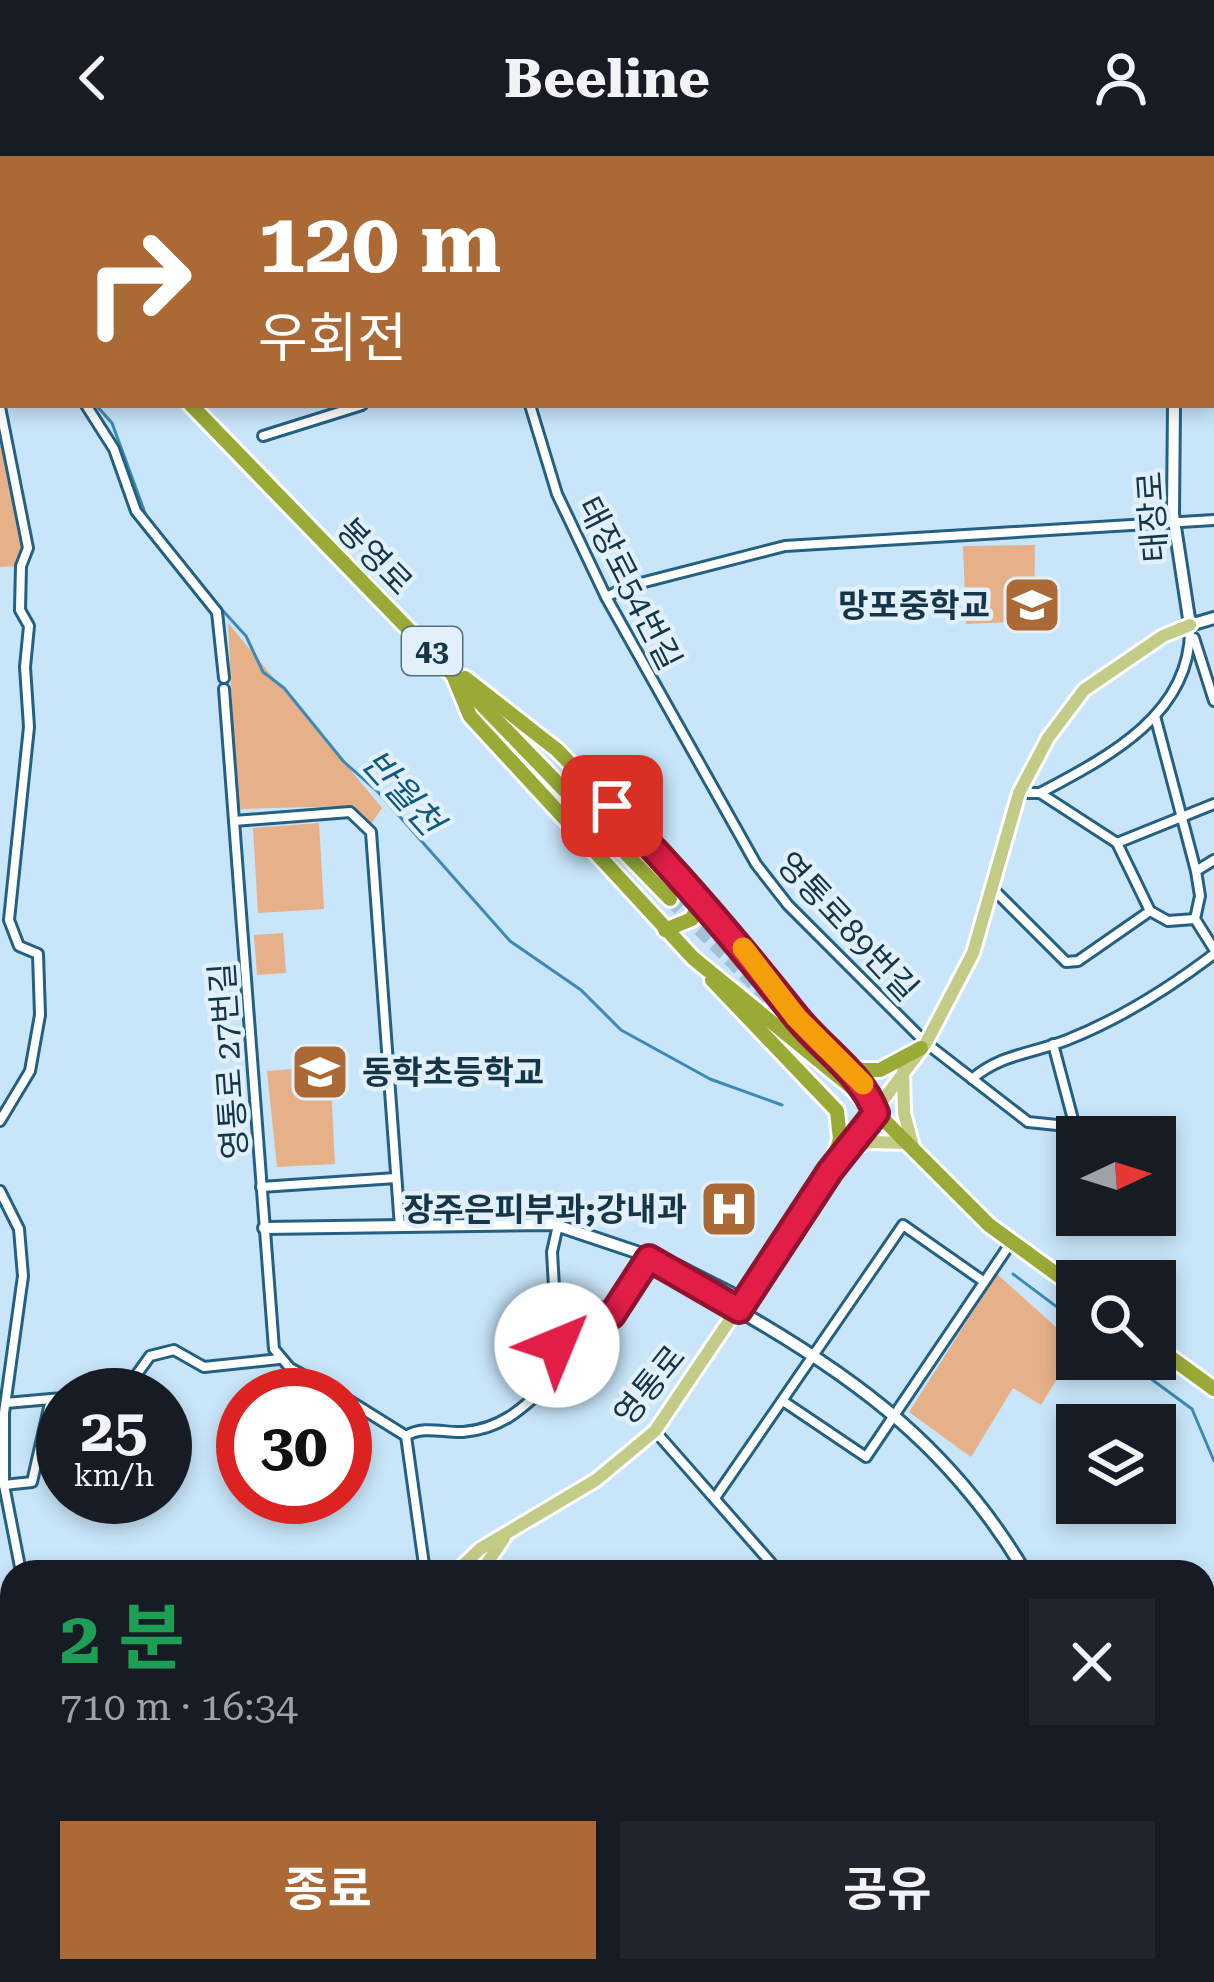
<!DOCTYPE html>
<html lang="ko">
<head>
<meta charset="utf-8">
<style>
	:root { --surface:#171b24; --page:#20242c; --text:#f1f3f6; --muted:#9ea1a6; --accent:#ab6a35 }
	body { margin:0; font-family:"Roboto Serif","Noto Sans KR",serif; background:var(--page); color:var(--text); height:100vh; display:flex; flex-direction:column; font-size:45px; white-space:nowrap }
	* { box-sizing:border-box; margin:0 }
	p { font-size:39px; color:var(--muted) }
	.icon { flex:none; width:66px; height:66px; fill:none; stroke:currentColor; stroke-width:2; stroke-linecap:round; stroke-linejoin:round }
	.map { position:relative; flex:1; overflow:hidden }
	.panel { position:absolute; left:0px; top:1404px; width:1215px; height:423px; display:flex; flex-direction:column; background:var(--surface); border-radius:36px 36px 0 0; box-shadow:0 6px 18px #0003 }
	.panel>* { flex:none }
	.top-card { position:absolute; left:0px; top:0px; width:1215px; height:252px; box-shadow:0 6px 18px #0003; background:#ab6a35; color:#fff; overflow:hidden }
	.needle { width:78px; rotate:86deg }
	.buttons { position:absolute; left:1056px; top:960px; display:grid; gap:24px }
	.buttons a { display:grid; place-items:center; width:120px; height:120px; border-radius:0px; background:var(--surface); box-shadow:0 6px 18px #0003; font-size:60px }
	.speed { position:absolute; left:36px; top:1212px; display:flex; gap:24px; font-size:60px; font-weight:700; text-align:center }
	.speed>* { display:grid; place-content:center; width:156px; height:156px; border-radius:50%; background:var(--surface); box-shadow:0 6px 18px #0003; line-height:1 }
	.speed small { font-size:30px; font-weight:400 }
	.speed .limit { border:18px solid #d22; background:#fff; color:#111 }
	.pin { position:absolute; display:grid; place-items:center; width:102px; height:102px; color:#fff; margin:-51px; border-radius:24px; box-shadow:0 6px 18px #0006 }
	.me { position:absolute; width:132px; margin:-66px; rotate:45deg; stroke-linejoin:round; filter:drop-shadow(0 0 9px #0008) }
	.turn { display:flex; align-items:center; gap:42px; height:252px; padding:0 60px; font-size:54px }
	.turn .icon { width:156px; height:156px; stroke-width:2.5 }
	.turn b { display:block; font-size:84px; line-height:102px }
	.round { display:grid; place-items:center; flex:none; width:126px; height:126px; border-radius:0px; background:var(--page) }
	.headline { display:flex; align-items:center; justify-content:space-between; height:204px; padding:0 60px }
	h1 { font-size:72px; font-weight:700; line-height:90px; color:#1e9e55 }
	.action { display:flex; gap:24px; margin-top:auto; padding:24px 60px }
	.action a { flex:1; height:138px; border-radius:0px; background:var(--accent); color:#fff; font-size:48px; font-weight:700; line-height:138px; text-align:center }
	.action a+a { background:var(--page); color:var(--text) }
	header { display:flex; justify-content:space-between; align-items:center; height:156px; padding:0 60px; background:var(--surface); font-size:54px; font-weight:700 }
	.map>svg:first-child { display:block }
	.green { fill:#e6b089 }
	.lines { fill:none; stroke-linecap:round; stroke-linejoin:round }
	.stream { stroke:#3c89b6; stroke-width:3 }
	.highway-tunnel { stroke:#a4c2d6; stroke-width:14; stroke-dasharray:14 7; stroke-linecap:butt }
	.street-casing { stroke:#246083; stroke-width:14 }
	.secondary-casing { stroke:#246083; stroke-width:16 }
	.primary-casing { stroke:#fff; stroke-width:18 }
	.highway-casing { stroke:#fff; stroke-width:20 }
	.street { stroke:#fff; stroke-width:8 }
	.secondary { stroke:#fff; stroke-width:10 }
	.primary { stroke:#c2cc86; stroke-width:12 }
	.highway { stroke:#99aa36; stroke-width:14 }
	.route-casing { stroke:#92132f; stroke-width:30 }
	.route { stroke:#e11d48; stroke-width:21 }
	.slow { stroke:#f59e0b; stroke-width:21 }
	.labels { text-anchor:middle; stroke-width:9; stroke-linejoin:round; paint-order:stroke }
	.shield { fill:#e1f0fa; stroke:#526e7e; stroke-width:3 }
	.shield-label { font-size:30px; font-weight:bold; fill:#153649 }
	.street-label { font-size:33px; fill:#153649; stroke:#e1f0fa }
	.poi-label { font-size:33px; font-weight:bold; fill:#153649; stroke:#e1f0fa; text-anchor:end }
	.water-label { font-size:36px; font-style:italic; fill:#105a7f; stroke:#e1f0fa }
</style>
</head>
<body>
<header><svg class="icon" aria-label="back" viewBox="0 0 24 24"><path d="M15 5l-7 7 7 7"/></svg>Beeline<svg class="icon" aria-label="person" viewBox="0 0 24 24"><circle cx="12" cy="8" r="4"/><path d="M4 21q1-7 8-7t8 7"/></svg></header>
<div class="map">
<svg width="1214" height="1826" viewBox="0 0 1214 1826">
	<rect width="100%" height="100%" fill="#c8e5f9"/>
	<g class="green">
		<path d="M0 251 28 392 21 410 0 411Z"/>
		<path d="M1035 389 1034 465 966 468 963 390Z"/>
		<path d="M228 467 382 652 371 668 350 650 237 653Z"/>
		<path d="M319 667 324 753 258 757 253 672Z"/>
		<path d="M283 777 286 817 257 819 254 779Z"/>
		<path d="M330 910 335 1008 277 1011 267 915Z"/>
		<path d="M997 1118 1077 1190 1041 1249 1013 1232 971 1301 909 1256Z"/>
		<path d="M515 1815H620L619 1826H518Z"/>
	</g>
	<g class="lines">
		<g class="stream">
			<path d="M96 249 112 267 148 365 176 399"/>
			<path d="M204 434 246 480 263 516 284 532 344 606 378 636 510 785 581 834 621 874 710 923 782 949"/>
			<path d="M1013 1118 1077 1166"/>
			<path d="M1124 1203 1192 1253 1214 1305"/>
		</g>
		<path class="highway-tunnel" d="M670 743 798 872"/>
		<defs>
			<g id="street">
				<path d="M1212 242H1214"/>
				<path d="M86 249 114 293 136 355 217 456 224 522"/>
				<path d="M530 249 557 338 606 441 756 708 788 749 926 887 1028 966 1125 976"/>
				<path d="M0 251 28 392 21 410 20 454 29 470 25 511 29 571 9 764 19 790 38 798 40 859 30 915 0 965"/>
				<path d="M263 280 362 249"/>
				<path d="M606 441 629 430 785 390 1214 364"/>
				<path d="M1194 482 1214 545"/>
				<path d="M224 533 274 1193 290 1212 339 1239"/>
				<path d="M1155 560 1196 715 1200 740 1195 763 1214 793"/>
				<path d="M1019 637H1040L1117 687 1150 755"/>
				<path d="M1040 637C1108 601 1192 558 1190 471"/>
				<path d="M234 665 350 656 371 676 400 1071"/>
				<path d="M1117 687 1214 648"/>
				<path d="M1196 715 1214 704"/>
				<path d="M993 733 1066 806 1078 805 1150 755 1168 765 1195 763"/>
				<path d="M1053 888 1075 971"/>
				<path d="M972 923C1001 898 1031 898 1067 884 1120 863 1168 833 1214 798"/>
				<path d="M261 1031 396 1022"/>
				<path d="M0 1035 19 1073 23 1120 4 1257V1329L21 1416"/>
				<path d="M555 1161 612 1159 649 1102"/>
				<path d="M86 1239 125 1235 150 1200 174 1194 204 1211 279 1203"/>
				<path d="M345 1242 406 1280 425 1416"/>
				<path d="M783 1245 866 1301 1012 1085"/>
				<path d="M6 1247 51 1243"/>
				<path d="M655 1275 779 1416"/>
				<path d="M406 1280C423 1269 444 1277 463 1276 504 1273 526 1249 554 1223L559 1217 552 1096 558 1069"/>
				<path d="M4 1329 32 1326 51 1243 63 1242"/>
				<path d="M715 1342 903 1069 983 1125"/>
				<path d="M0 1509 12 1491"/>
				<path d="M629 1815 631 1826"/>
				<path d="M1173 1826V1815"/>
			</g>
			<g id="secondary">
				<path d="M481 0 482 3"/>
				<path d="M1148 0 1149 3"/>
				<path d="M0 131 3 129"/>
				<path d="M0 153 3 155"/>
				<path d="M1174 249 1173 358 1190 469 1214 462"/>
				<path d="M264 1072 553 1068 675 1109 744 1144"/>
				<path d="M649 1102C677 1122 707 1136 736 1153 859 1223 952 1293 1025 1416"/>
				<path d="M1203 1805 1214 1808"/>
				<path d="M109 1826 114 1815"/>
				<path d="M993 1826 1042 1815"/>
			</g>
			<g id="primary">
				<path d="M903 915 904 957 914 994"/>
				<path d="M847 994 869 986 907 987"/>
				<path d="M456 1416 480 1393 596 1324 655 1275 830 1015 926 887 973 797 1019 637 1048 582 1084 534 1163 480 1190 469"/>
				<path d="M481 1416 504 1382"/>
				<path d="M0 1606 12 1610"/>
			</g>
			<g id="highway">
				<path d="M0 66 3 68"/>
				<path d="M191 249 670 743"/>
				<path d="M451 514 470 560 693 802 850 930 989 1069 1077 1133"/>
				<path d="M465 522 557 594 688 728 796 861 866 932 874 951"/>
				<path d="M665 774 692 763 698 748 694 735"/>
				<path d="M712 824 837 955 840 983 830 1015"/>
				<path d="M848 914H880L921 892"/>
				<path d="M1155 1190 1214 1233"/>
			</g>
		</defs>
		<use href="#street" class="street-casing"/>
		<use href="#secondary" class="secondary-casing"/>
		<use href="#primary" class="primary-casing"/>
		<use href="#highway" class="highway-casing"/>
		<use href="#street" class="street"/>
		<use href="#secondary" class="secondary"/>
		<use href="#primary" class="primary"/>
		<use href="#highway" class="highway"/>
	</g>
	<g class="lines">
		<defs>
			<path id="route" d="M557 1189 554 1161 612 1159 649 1102 739 1154 830 1015 876 957C860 915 821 893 794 858 736 785 678 716 612 650"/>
		</defs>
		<use href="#route" class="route-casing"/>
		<use href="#route" class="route"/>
		<path class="slow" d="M743 792 796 861 863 928"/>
	</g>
	<defs>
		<symbol id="school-square" viewBox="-11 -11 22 22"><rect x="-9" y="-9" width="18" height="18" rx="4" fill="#ab6a35" stroke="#e1f0fa"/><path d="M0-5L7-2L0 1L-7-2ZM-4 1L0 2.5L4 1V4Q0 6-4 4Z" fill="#fff"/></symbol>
		<symbol id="hospital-square" viewBox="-11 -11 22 22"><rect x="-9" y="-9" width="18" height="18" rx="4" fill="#ab6a35" stroke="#e1f0fa"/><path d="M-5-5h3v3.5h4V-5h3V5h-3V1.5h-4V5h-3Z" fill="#fff"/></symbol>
	</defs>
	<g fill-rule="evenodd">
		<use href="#school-square" x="999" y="416" width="66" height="66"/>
		<use href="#school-square" x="287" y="883" width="66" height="66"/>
		<use href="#hospital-square" x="696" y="1020" width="66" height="66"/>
	</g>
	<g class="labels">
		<rect class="shield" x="402" y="471" width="60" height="48" rx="9"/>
		<g class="shield-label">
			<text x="432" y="505">43</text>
		</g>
		<g class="street-label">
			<text transform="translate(1152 361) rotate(-94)" y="12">태장로</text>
			<text transform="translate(375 400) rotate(46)" y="12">봉영로</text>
			<text transform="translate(630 427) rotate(63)" y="12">태장로54번길</text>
			<text transform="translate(848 770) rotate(47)" y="12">영통로89번길</text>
			<text transform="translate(228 905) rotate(-94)" y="12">영통로 27번길</text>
			<text transform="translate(649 1229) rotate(-51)" y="12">영통로</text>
		</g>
		<g class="poi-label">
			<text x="990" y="461">망포중학교</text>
			<text x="362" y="928" text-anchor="start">동학초등학교</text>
			<text x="687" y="1065">장주은피부과;강내과</text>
		</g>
		<g class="water-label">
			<text transform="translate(403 636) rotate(48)" y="13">반월천</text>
		</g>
	</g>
</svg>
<div class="buttons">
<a><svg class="needle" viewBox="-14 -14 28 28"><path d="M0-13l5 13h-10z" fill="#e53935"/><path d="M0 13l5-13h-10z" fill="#9ea1a6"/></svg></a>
<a><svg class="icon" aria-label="search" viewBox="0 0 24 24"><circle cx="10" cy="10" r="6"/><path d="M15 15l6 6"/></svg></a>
<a><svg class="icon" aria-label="layers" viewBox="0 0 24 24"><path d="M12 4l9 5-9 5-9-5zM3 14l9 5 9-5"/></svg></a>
</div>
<div class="speed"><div>25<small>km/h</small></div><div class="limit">30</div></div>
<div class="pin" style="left:612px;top:650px;background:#d93025"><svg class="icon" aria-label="arrive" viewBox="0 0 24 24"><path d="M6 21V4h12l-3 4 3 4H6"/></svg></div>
<svg class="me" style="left:557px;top:1189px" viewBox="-20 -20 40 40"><circle r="19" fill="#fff"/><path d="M0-13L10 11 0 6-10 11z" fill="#e11d48"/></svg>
<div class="top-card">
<div class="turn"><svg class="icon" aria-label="right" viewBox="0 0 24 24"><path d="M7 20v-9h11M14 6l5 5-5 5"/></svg><div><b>120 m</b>우회전</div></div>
</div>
<section class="panel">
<div class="headline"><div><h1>2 분</h1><p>710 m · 16:34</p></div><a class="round"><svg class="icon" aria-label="close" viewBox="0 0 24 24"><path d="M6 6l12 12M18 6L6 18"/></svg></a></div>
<div class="action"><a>종료</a><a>공유</a></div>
</section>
</div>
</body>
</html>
